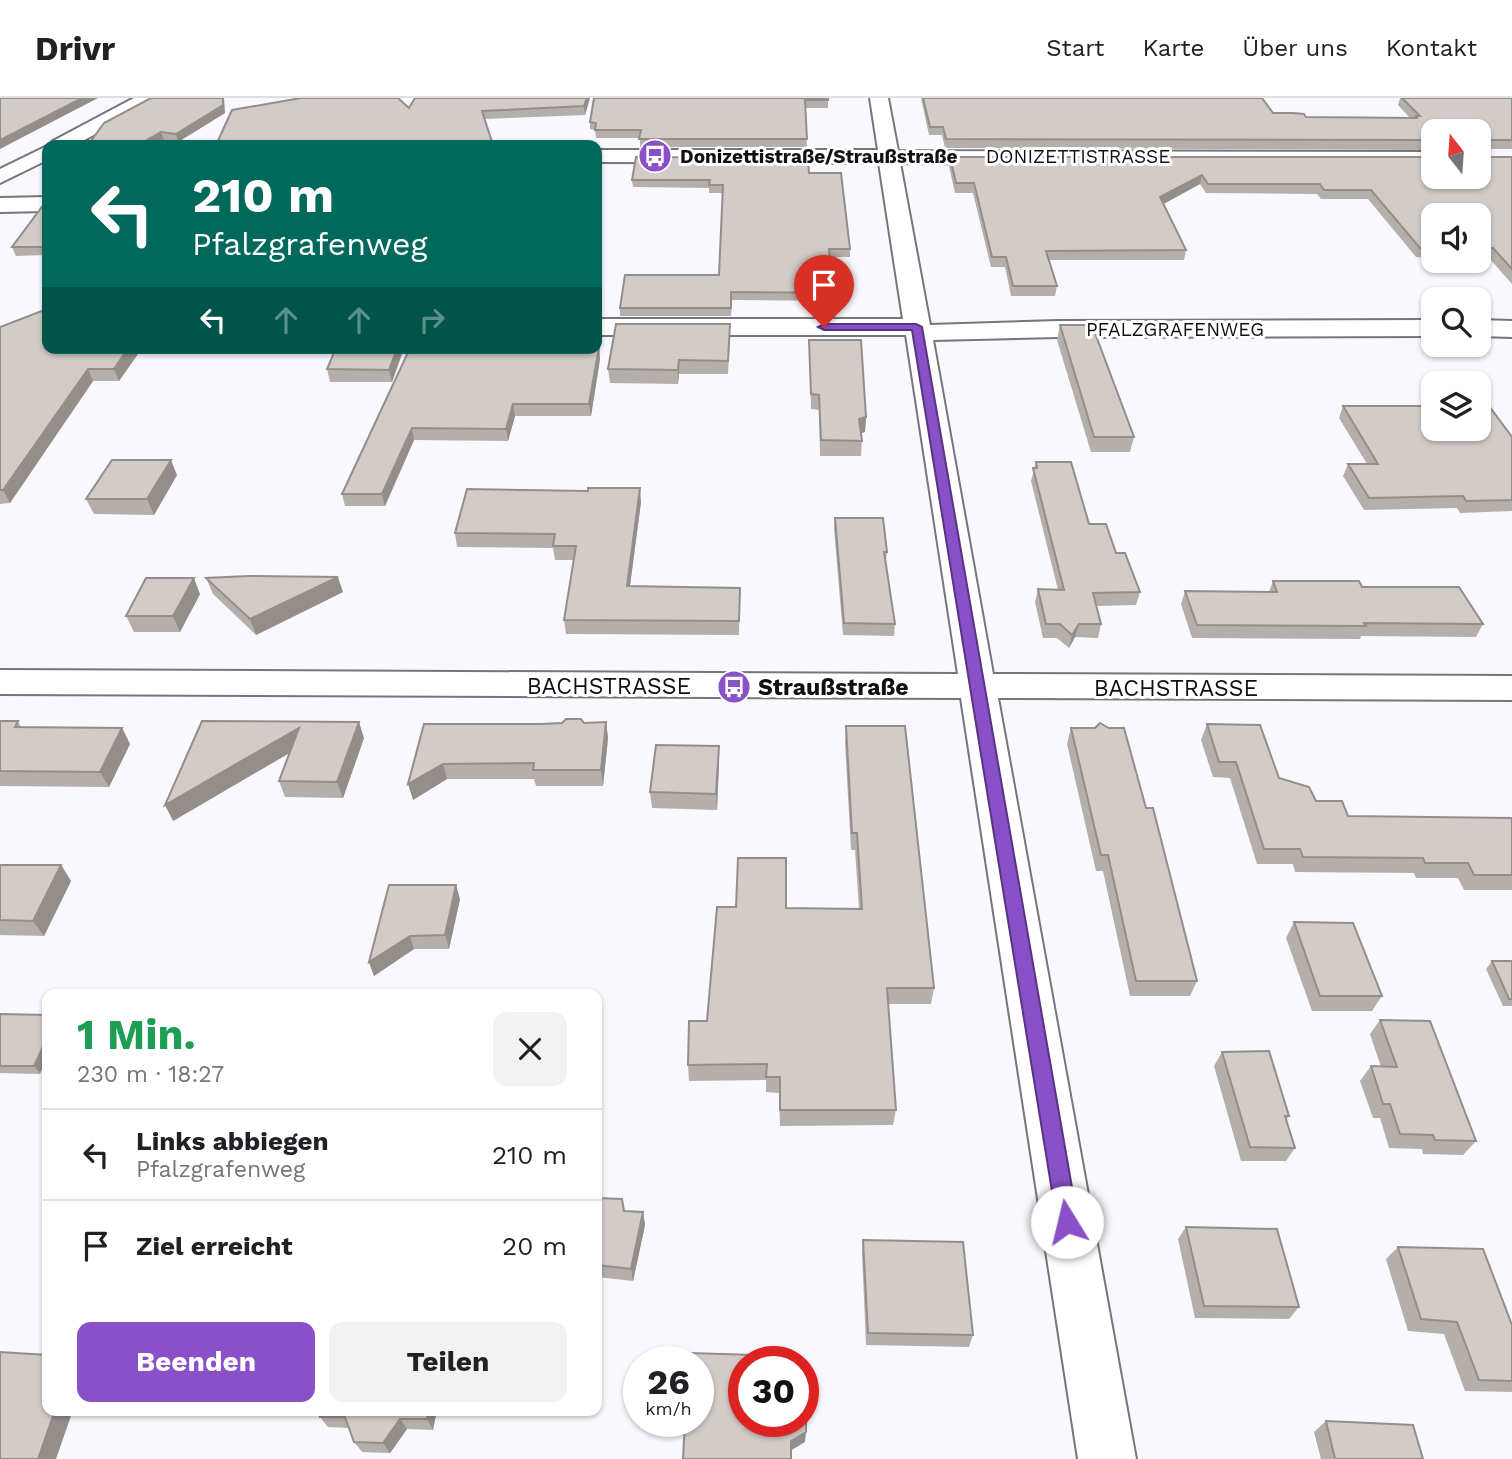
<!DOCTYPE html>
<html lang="de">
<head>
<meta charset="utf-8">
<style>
	:root { --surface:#fff; --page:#f2f2f2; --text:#202124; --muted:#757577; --line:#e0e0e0; --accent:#8950c7 }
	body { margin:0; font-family:"Work Sans",sans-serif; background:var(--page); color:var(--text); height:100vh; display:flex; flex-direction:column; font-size:26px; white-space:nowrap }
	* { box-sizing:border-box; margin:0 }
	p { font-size:23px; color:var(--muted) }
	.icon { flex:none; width:38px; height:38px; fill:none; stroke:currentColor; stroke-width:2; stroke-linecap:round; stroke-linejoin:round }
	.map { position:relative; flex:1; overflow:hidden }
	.details { position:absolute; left:42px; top:891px; width:560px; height:427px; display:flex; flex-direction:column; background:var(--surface); border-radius:14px; box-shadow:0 2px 5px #0004 }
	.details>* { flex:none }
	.hud { position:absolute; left:42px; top:42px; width:560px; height:214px; border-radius:14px; box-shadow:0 2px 5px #0004; background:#00695c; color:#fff; overflow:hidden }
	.needle { width:46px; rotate:343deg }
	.controls { position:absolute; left:1421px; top:21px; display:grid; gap:14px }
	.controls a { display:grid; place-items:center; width:70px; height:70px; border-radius:14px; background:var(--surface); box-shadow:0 2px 5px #0004; font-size:35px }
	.speed { position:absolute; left:623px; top:1248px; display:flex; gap:14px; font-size:35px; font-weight:700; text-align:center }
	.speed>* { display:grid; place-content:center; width:91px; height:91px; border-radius:50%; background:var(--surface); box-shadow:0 2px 5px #0004; line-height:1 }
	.speed small { font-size:18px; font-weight:400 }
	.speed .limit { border:10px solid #d22; background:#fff; color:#111 }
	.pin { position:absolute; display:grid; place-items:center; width:60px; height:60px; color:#fff; margin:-72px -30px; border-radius:50% 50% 50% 0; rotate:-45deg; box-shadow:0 0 7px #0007 }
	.pin .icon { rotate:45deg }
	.me { position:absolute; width:77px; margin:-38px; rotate:351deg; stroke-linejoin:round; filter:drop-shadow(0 0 5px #0008) }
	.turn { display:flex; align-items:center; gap:24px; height:147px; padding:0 35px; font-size:32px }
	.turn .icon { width:91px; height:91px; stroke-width:2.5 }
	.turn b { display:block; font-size:49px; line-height:60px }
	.lanes { display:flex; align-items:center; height:66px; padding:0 35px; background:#0003; justify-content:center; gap:35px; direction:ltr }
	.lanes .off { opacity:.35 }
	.round { display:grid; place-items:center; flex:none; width:74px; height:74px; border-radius:14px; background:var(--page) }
	.head { display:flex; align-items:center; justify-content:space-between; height:119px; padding:0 35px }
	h1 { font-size:42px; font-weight:700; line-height:52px; color:#1e9e55 }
	.action { display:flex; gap:14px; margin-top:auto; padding:14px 35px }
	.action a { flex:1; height:80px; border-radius:14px; background:var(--accent); color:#fff; font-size:28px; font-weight:700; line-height:80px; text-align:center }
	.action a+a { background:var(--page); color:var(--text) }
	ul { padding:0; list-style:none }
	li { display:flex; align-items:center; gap:21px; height:91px; padding:0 35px; border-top:2px solid var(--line) }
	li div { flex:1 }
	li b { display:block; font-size:26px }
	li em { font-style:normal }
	header { display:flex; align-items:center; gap:42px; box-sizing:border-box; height:98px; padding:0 35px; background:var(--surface); border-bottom:2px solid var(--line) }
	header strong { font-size:33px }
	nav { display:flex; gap:38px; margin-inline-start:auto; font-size:24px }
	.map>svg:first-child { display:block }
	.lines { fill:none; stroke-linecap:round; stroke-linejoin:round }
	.street-casing { stroke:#75757c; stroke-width:4 }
	.street { fill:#fff; fill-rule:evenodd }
	.wall { fill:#b5afab }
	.shaded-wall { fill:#948e8b }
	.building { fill:#d3cbc7; stroke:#948e8b; stroke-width:2 }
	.route { fill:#8950c7; stroke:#593481; stroke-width:2 }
	.labels { text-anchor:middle; stroke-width:6; stroke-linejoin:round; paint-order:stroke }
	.far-poi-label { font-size:19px; font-weight:bold; fill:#101012; stroke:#fff; text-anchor:start }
	.far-street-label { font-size:19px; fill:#101012; stroke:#fff }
	.street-label { font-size:23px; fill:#101012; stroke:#fff }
	.poi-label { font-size:23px; font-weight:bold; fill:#101012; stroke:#fff; text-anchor:start }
</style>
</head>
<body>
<header>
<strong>Drivr</strong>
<nav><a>Start</a><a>Karte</a><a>Über uns</a><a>Kontakt</a></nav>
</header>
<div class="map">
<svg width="1512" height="1361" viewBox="0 0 1512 1361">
	<rect width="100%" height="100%" fill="#f8f8fe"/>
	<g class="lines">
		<defs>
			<g id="street">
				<path d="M134 0H157L155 4 75 47H50L53 43Z"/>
				<path d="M870 0H888L898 53 1433 54V66L900 65 930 227 1058 223 1433 222V238L1058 239 933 242 993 576 1512 578V602L998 600 1136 1361H1078L961 600 0 596V572L958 576 906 237H597V221H903L879 65 597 64V52H878Z"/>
				<path d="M47 48V62L0 85V71Z"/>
				<path d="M47 99V113L0 114V100Z"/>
				<path d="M1479 222 1512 223V239L1479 238Z"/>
			</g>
		</defs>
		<use href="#street" class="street-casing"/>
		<use href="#street" class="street"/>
	</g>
	<g class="wall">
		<path d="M590 0 585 17 485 21 409 10Z"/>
		<path d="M828 0V10H805L807 49H640V40H596L595 32 590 31V24Z"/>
		<path d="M921 0H1262L1273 15 1306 19 1410 20 1398 7 1400 0H1512V51H1480L1481 59H1512V186L1489 160H1479V117H1433V160L1416 159 1368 101H1321L1317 96 1206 95 1200 86 1163 106 1186 152 1184 162H1049L1057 188 1055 198H1011L1005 169H991L973 95H955L949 68 950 59 1479 79 1433 33V52L945 50 942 37H929Z"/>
		<path d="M225 15 178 44 164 42 154 47H88Z"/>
		<path d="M809 75 850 151V159H830L834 195 833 203 732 202 731 218H620V210L719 177 723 95H709V90L633 89 632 82Z"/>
		<path d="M47 102V157L16 158 12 149Z"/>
		<path d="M1060 227 1134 339 1130 354H1091L1057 242Z"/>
		<path d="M0 229 142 250 119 283H93L10 405 0 406Z"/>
		<path d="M730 240 728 276H679L678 286 610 285 608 271Z"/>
		<path d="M809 242 866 319 865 334 861 335 862 343 861 358H820L819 312 811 311Z"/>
		<path d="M599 249 600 261 591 318H515L508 343 414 342 385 408H345L342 396 410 250Z"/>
		<path d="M404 250 392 284H330L327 271Z"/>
		<path d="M1343 308 1512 339V413L1460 415 1457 410 1364 412 1343 378 1348 366H1367L1339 320Z"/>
		<path d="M1036 364 1089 426 1116 455 1140 494 1136 507 1096 508 1101 526 1098 540 1075 539 1069 550 1057 540H1043L1035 504 1038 491 1058 492 1031 383Z"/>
		<path d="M177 377 154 417 94 416 86 401Z"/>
		<path d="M641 404 630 488 740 490 739 537 566 536 564 522 574 462H555L553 450 457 449 455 435Z"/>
		<path d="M835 420 887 454 886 464 895 526 894 538 843 537 834 431Z"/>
		<path d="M206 480 343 494 256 537 213 496Z"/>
		<path d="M1273 483 1362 489 1483 526 1476 539 1361 538 1360 541 1192 540 1181 506 1185 493 1269 494Z"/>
		<path d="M200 496 180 534H134L126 518Z"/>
		<path d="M0 623H18L21 629 122 630 130 646 109 689 0 688Z"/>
		<path d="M202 623 364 640 343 700 285 699 279 683 289 655 173 723Z"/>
		<path d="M606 624 608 640 603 688H536L534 681H447L413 702 424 626H541Z"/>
		<path d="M1207 626 1279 680 1316 703 1348 718 1512 720V792H1464L1458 780H1416L1414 775 1295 774 1293 766H1257L1230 680 1213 679 1201 642Z"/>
		<path d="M846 628 934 890 931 906H888L896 1012 893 1027 780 1028 779 995 766 994V982L689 983 688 967 707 923 786 810H859L855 752H851L845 645Z"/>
		<path d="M1071 630 1146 710 1197 883 1190 898H1130L1103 773H1096L1067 646Z"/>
		<path d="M719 648V664L717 712 652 710 650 694Z"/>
		<path d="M0 767H61L71 783 44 838 0 837Z"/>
		<path d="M460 801 449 851H414L374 878 369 864Z"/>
		<path d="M1294 824 1382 898 1372 913H1312L1286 840Z"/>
		<path d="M1492 863H1512V908H1503L1486 871Z"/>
		<path d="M0 916 40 976 0 975Z"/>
		<path d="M1380 922 1476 1043 1463 1057 1423 1056 1422 1051 1389 1050 1380 1020H1373L1360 983 1371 968 1381 969 1370 936Z"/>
		<path d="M1222 954 1289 1018 1286 1022 1295 1050 1286 1063H1241L1214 968Z"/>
		<path d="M597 1100 624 1113 643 1114 645 1127 633 1183 597 1179Z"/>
		<path d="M1186 1129 1299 1209 1289 1221 1195 1220 1178 1141Z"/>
		<path d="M863 1142 973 1237 969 1249 866 1247 862 1155Z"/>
		<path d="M1398 1149 1512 1227V1294L1465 1293 1444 1236 1408 1233 1386 1161Z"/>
		<path d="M321 1312H437L433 1332 407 1331 390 1355 362 1354 354 1344 349 1330 328 1329 320 1319Z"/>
		<path d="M1326 1323 1423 1361H1321L1314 1334Z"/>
	</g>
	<g class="shaded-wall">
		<path d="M82 0H98L0 51V42Z"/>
		<path d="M223 0H224L225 15 178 44 176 36Z"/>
		<path d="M587 0H590L585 17 584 8Z"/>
		<path d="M161 34 164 42 154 47H138Z"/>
		<path d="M1202 77 1200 86 1158 109 1160 99Z"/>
		<path d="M598 112 599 121 597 130V118Z"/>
		<path d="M599 249 600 261 591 318 589 306Z"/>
		<path d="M128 250H142L119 283 114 271Z"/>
		<path d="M397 250H404L392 284 389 272Z"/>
		<path d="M679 262V276L678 286V272Z"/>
		<path d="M88 271 93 283 10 405 3 392Z"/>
		<path d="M513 306 515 318 508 343 506 331Z"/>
		<path d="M866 319 865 334 858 336 859 321Z"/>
		<path d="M412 330 414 342 385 408 382 396Z"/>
		<path d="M171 362 177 377 154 417 147 401Z"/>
		<path d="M640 390 641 404 628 502 627 488Z"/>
		<path d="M338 479 343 494 256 537 250 521Z"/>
		<path d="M194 480 200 496 180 534 173 518Z"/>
		<path d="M1079 526 1075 539 1069 550 1072 537Z"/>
		<path d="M359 624 364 640 343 700 337 684Z"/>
		<path d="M606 624 608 640 603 688 601 672Z"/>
		<path d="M122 630 130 646 109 689 100 674Z"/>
		<path d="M299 630 305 646 173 723 165 707Z"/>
		<path d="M719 648V664L717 712 716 696Z"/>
		<path d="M443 666 447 681 413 702 408 686Z"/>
		<path d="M61 767 71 783 44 838 33 823Z"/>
		<path d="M456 787 460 801 449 851 445 837Z"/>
		<path d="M410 838 414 851 374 878 369 864Z"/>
		<path d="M47 940V960L40 976 34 968Z"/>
		<path d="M643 1114 645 1127 633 1183 631 1171Z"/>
		<path d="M55 1312H73L56 1361H38Z"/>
		<path d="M428 1312H437L433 1332 427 1321Z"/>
		<path d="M400 1321 407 1331 390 1355 383 1345Z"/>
		<path d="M806 1334 805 1344 790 1353 791 1343Z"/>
	</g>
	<g class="building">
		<path d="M0 0H82L0 42Z"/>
		<path d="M151 0H223V7L176 36 161 34 138 47H88L104 25Z"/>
		<path d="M301 0H398L409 10 415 0H587L584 8 482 13 493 47H216L232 12Z"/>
		<path d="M594 0H828V2H805L807 41H639L641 32H595L596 25 590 24Z"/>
		<path d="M923 0H1262L1273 15H1293L1304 16 1306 19 1417 20 1416 18H1420L1402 0H1512V42H1483L1480 45 1481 59H1512V171L1493 150H1479V117H1433V150H1420L1371 92H1324L1320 86H1208L1202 77 1160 99 1186 152 1046 153 1057 188H1013L1006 159H992L974 85H956L950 59H1433V79H1479V33H1433V42L946 41 943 29H930Z"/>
		<path d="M636 59 808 60 809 75H841L850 151H829L834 195 731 194V210H620L625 177H719L723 87H709L710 82H632Z"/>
		<path d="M47 102V149H12Z"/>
		<path d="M47 211V250H128L114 271H88L3 392H0V229Z"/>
		<path d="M616 226H730L728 263 679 262 678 272 608 271Z"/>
		<path d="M1060 227H1092L1134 339H1094Z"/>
		<path d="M809 242H861L866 319 859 321 862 343 821 342 819 297 811 296Z"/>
		<path d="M597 249H599L589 306H513L506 331 412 330 382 396H342L410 250H597Z"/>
		<path d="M336 250H397L389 272 327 271Z"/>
		<path d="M1343 308H1433V331H1479V308H1489L1512 339V402L1466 403 1463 398 1369 400 1348 366H1378Z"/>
		<path d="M112 362H171L147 401H86Z"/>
		<path d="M1036 364H1071L1089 426H1106L1116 455H1125L1140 494 1093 495 1101 526H1079L1072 537 1060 526H1046L1038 491 1064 492 1033 370H1037Z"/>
		<path d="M588 390H640L627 488 740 490 739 523 564 522 576 448H553L555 436 455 435 467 391 588 393Z"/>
		<path d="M835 420H883L887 454H884L895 526 844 525Z"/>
		<path d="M249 478 338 479 250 521 206 480Z"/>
		<path d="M146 480H194L173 518H126Z"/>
		<path d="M1273 483H1359L1362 489H1459L1483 526 1364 525 1366 528 1197 527 1185 493 1277 494Z"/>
		<path d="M566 621H581L584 625 606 624 601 672H533L534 665 443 666 408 686 424 626H541L562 625Z"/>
		<path d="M0 623H18L15 629 122 630 100 674 0 673Z"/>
		<path d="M202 623 359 624 337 684 279 683 299 630 165 707Z"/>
		<path d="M1100 625 1109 630H1124L1146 710H1153L1197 883H1136L1108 757H1101L1071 630H1095Z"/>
		<path d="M1207 626 1260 627 1279 680 1309 689 1316 703H1342L1348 718 1512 720V777H1474L1468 765H1425L1423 760 1303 759 1300 751H1264L1236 664H1219Z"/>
		<path d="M846 628H905L934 890H887L896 1012H780V979H766L767 966 688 967 689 923H707L717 809H736L738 760H786V810L862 811 857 735H852Z"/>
		<path d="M656 647 719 648 716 696 650 694Z"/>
		<path d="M0 767H61L33 823 0 822Z"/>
		<path d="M389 787H456L445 837 410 838 369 864Z"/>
		<path d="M1294 824 1353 825 1382 898H1320Z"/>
		<path d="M1492 863H1512V901H1509Z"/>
		<path d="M0 916 47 917V940L34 968H0Z"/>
		<path d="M1380 922 1430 923 1476 1043 1435 1042 1433 1037 1400 1036 1390 1006H1383L1371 968 1397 969Z"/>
		<path d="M1269 953 1289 1018H1285L1295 1050 1250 1049 1222 954Z"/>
		<path d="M597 1100 622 1101 624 1113 643 1114 631 1171 597 1167Z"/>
		<path d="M1186 1129 1277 1131 1299 1209 1204 1208Z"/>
		<path d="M863 1142 963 1144 973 1237 868 1235Z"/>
		<path d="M1398 1149 1483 1151 1512 1227V1283L1479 1282 1457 1224 1421 1221Z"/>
		<path d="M0 1254 47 1257V1312H55L38 1361H0Z"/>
		<path d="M689 1255 791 1258V1264H744V1323H803V1307L806 1308V1334L791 1343V1361H683L685 1323H698V1264H688Z"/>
		<path d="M321 1312H428L427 1321H400L383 1345 354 1344 345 1319H320Z"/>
		<path d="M1326 1323 1413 1327 1423 1361H1335Z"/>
	</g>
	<path class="route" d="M916 226 922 229 1078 1124 1075 1131 1067 1134 1060 1131 1057 1124 912 232H824L818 229 824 226Z"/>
	<defs>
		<symbol id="bus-disc" viewBox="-11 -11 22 22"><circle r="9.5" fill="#8950c7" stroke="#fff"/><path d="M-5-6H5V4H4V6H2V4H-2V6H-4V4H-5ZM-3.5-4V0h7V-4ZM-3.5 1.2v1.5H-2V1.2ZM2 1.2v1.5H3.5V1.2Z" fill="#fff"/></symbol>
	</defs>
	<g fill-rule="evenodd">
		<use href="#bus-disc" x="636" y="39" width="38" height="38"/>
		<use href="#bus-disc" x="715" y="570" width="38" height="38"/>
	</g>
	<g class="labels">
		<g class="far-poi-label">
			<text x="680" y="65">Donizettistraße/Straußstraße</text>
		</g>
		<g class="far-street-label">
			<text x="1078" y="65">DONIZETTISTRASSE</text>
			<text x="1175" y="238">PFALZGRAFENWEG</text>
		</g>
		<g class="street-label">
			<text x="609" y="596">BACHSTRASSE</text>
			<text x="1176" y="598">BACHSTRASSE</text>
		</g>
		<g class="poi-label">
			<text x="758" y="597">Straußstraße</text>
		</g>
	</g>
</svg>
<div class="controls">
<a><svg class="needle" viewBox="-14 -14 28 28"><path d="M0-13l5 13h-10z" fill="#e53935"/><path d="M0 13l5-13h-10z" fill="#757577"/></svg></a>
<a><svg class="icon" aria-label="sound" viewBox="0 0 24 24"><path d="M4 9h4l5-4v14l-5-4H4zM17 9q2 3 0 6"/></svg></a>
<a><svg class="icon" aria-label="search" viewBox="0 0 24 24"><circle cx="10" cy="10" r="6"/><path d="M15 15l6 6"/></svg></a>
<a><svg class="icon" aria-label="layers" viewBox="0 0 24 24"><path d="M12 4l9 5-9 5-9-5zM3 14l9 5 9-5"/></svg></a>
</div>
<div class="speed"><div>26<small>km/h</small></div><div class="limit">30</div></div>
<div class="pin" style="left:824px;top:229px;background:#d93025"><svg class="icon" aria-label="arrive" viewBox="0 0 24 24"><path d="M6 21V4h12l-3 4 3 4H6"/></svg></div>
<svg class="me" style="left:1067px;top:1124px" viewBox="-20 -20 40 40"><circle r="19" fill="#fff"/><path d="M0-13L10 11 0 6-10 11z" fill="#8950c7"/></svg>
<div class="hud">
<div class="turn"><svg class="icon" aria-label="left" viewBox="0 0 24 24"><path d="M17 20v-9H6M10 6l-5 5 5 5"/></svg><div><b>210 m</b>Pfalzgrafenweg</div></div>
<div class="lanes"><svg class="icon" aria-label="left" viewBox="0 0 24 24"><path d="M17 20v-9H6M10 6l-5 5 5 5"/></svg><svg class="icon off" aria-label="ahead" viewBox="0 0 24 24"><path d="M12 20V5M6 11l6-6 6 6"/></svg><svg class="icon off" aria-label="ahead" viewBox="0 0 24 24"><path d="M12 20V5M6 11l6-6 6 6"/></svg><svg class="icon off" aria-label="right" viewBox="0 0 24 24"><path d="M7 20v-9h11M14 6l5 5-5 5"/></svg></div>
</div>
<section class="details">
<div class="head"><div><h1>1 Min.</h1><p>230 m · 18:27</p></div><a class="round"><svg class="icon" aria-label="close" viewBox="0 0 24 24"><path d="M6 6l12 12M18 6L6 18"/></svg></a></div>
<ul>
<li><svg class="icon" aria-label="left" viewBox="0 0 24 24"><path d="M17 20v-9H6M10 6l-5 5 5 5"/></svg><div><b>Links abbiegen</b><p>Pfalzgrafenweg</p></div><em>210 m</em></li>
<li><svg class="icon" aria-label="arrive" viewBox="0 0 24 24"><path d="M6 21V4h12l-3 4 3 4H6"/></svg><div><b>Ziel erreicht</b></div><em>20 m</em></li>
</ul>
<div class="action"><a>Beenden</a><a>Teilen</a></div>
</section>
</div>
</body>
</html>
